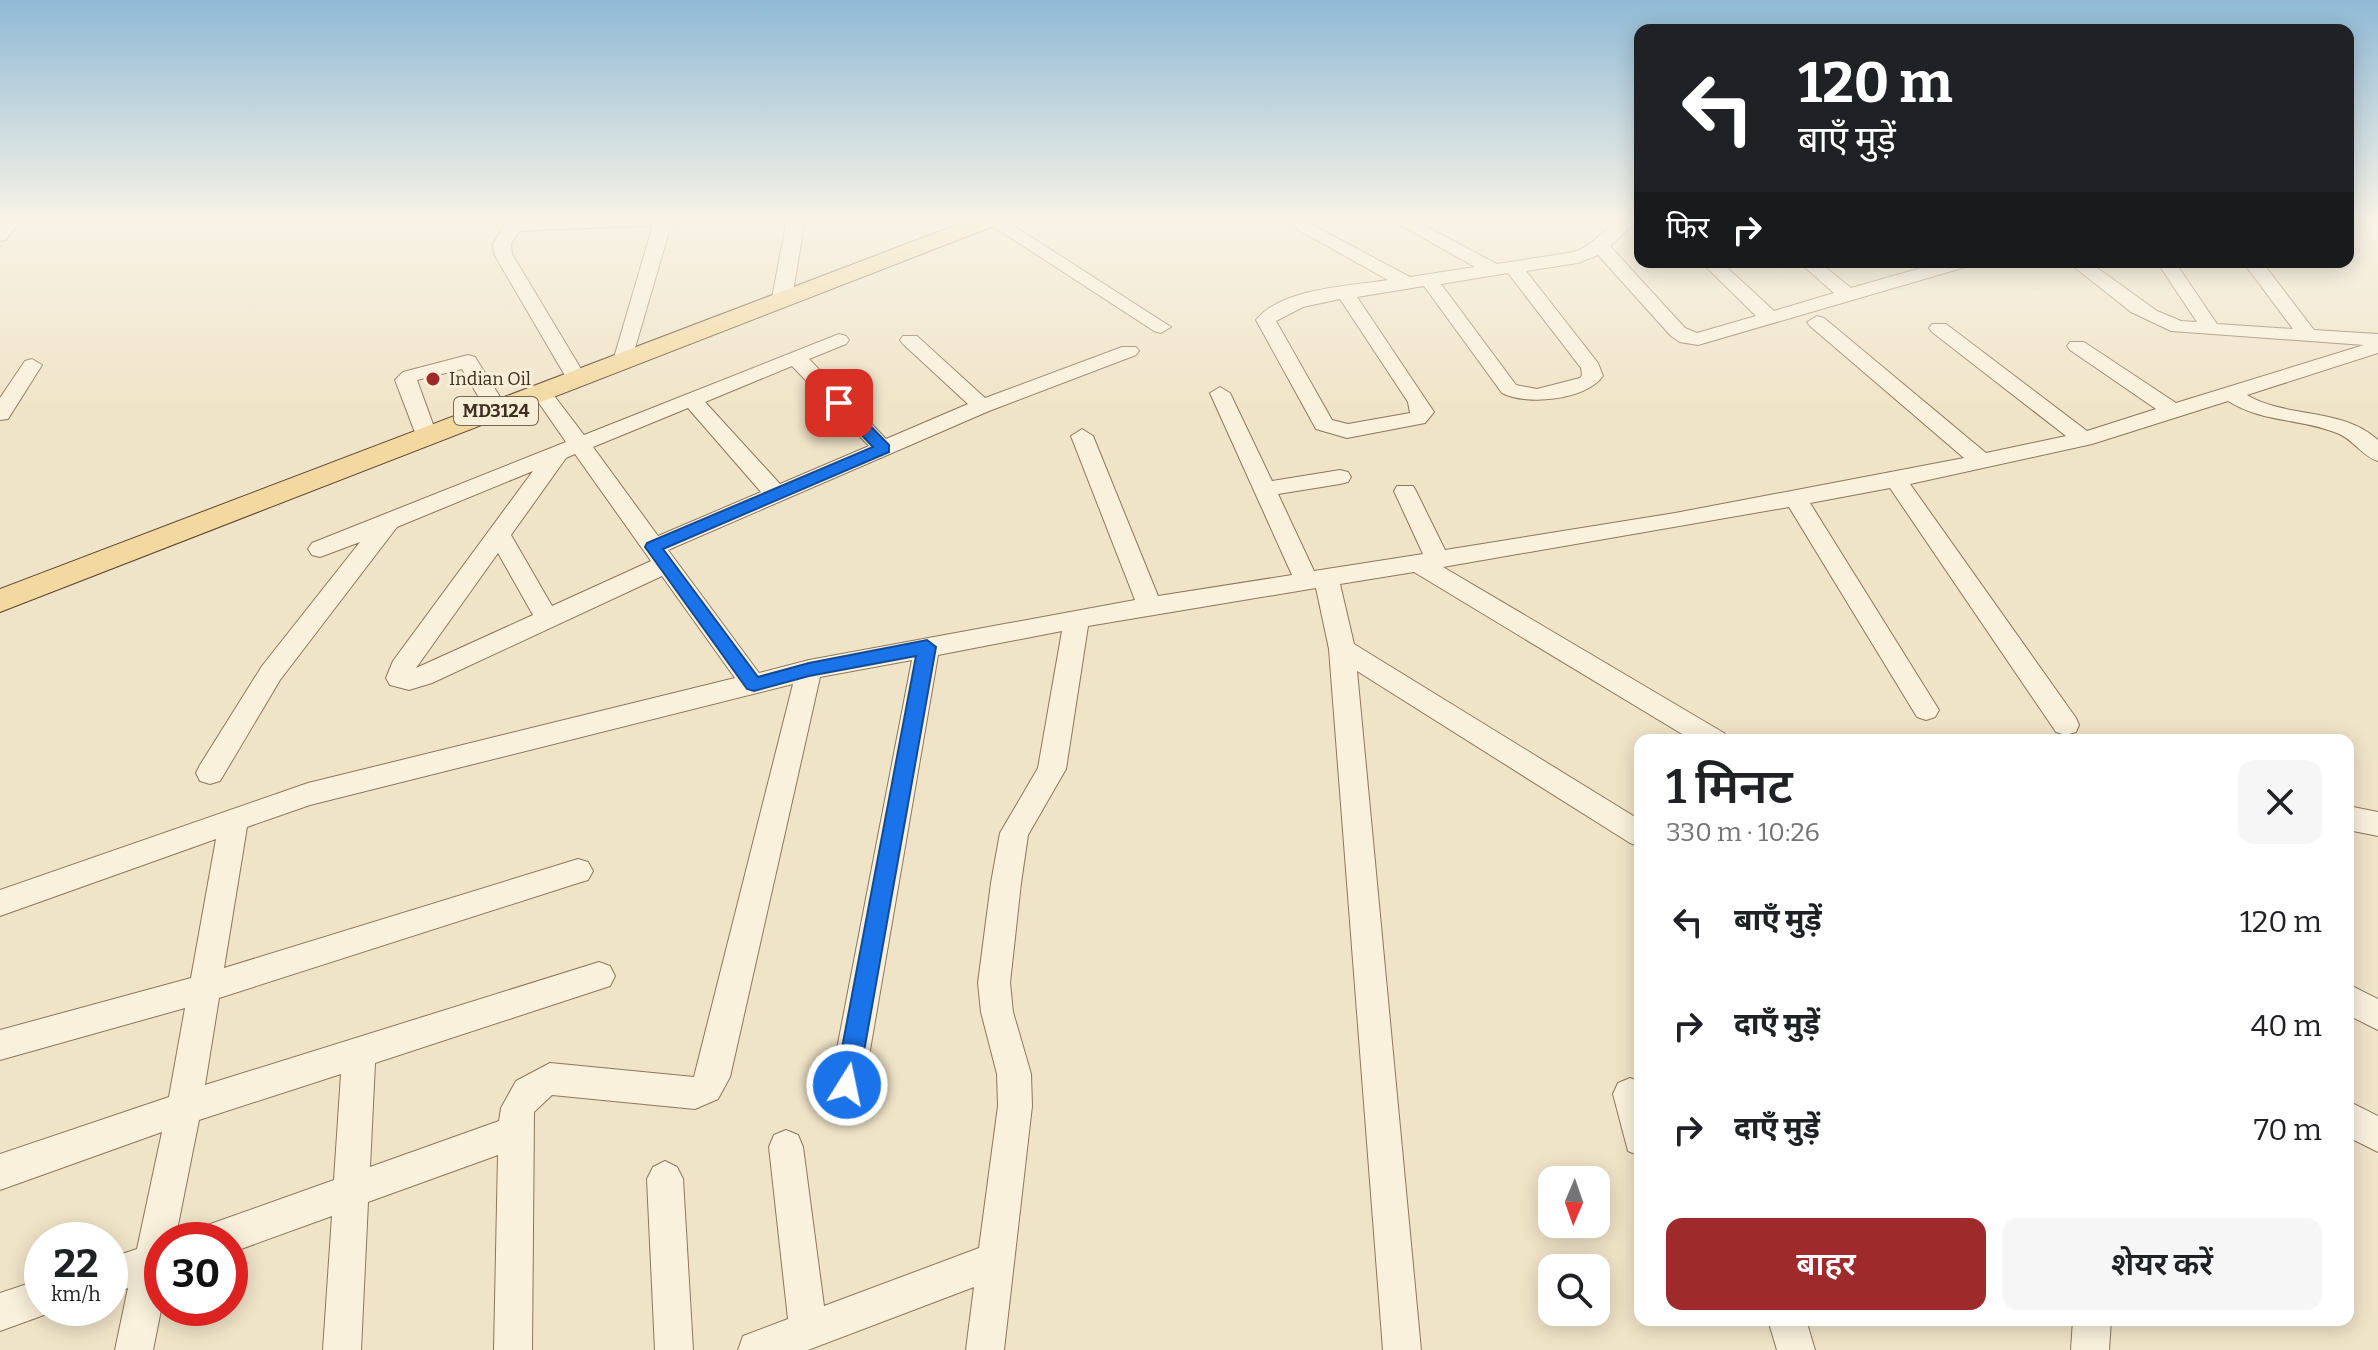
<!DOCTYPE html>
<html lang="hi">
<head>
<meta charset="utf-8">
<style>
	:root { --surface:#fff; --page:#f6f6f6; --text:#202124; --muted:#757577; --accent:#9e2a2b }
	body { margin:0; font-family:Bitter,"Noto Sans Devanagari",serif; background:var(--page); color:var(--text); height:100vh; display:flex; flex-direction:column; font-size:30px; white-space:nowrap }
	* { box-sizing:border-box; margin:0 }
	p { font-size:26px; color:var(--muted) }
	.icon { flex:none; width:44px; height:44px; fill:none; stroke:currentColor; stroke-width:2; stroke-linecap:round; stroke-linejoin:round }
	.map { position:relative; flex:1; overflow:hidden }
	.drawer { position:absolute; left:1634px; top:734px; width:720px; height:592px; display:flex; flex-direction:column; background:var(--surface); border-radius:16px; box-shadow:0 4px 20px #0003 }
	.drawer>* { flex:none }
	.top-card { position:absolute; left:1634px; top:24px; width:720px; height:244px; border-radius:16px; box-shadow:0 4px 20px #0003; background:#202124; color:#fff; overflow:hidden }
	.needle { width:52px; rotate:182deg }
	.tools { position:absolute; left:1538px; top:1166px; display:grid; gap:16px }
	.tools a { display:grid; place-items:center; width:72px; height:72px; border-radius:16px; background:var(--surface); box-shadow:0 4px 20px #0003; font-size:40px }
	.speed { position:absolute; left:24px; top:1222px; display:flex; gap:16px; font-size:40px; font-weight:700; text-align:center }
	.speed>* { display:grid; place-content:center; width:104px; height:104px; border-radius:50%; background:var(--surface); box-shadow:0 4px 20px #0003; line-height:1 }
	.speed small { font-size:20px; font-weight:400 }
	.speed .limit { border:12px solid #d22; background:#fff; color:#111 }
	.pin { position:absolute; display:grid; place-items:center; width:68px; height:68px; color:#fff; margin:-34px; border-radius:16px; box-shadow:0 4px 12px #0006 }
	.me { position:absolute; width:88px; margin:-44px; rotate:10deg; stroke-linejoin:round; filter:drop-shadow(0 0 6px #0008) }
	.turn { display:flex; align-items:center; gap:28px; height:168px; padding:0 32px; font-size:36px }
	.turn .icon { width:104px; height:104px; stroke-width:2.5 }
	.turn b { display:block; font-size:56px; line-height:68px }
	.then { display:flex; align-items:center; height:76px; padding:0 32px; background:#0003; gap:16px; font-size:30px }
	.round { display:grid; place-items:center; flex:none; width:84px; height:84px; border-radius:16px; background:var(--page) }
	.summary { display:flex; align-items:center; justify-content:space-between; height:136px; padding:0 32px }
	h1 { font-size:48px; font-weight:600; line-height:60px }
	.action { display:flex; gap:16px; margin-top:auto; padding:16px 32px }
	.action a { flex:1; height:92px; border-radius:16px; background:var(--accent); color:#fff; font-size:32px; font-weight:600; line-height:92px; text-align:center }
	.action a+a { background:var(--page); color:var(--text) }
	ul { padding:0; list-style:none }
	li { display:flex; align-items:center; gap:24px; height:104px; padding:0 32px }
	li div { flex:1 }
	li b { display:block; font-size:30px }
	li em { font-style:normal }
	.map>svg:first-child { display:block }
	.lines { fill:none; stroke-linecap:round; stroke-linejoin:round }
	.minor-casing { stroke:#8d765c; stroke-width:2 }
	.major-casing { stroke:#5b4430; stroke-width:2 }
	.minor { fill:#faf1dc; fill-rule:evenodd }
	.major { fill:#f3d9a0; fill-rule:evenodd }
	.route { fill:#1a73e8; stroke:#114b97; stroke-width:2 }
	.poi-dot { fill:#9e2a2b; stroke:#f7eed8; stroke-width:3 }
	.labels { text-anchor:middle; stroke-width:6; stroke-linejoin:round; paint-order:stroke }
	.far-poi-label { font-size:18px; fill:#3d2e20; stroke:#f7eed8; text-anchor:start }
	.shield { fill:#f7eed8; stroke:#756857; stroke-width:2 }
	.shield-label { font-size:18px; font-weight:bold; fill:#3d2e20 }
</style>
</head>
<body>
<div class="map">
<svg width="2378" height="1350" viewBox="0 0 2378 1350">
	<rect width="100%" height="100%" fill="#f0e4c8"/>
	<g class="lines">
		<defs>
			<g id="minor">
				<path d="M3 219H21L6 240 0 241V223Z"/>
				<path d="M508 219H689L686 223 671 225 630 365 623 367 613 361 653 225 519 231 511 244 512 254 587 379 577 385 567 379 494 254 493 244Z"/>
				<path d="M787 219H805L792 298 782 304 772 298Z"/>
				<path d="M982 219H1003L1171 327 1161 333 1154 331Z"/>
				<path d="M1279 219H1301L1410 277 1475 267 1390 219H1412L1497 264 1574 252C1604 241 1603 219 1639 219L1610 246 1685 328 1697 333 1756 316 1701 262H1721L1774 311 1834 293 1799 262H1819L1851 288 1942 262H1971L1969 266 1698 345 1680 342 1671 336 1598 255 1578 263 1526 271 1598 363 1603 376C1586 400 1527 406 1502 393L1424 286 1357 297 1434 412 1425 423 1347 438 1316 429 1256 320C1281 288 1351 286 1388 280ZM1508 273 1581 368 1582 375 1580 378 1537 389 1516 385 1441 284ZM1340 299 1408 402 1410 413 1348 424 1332 420 1276 321 1303 307Z"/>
				<path d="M2068 262H2089L2157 311 2181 321 2197 322 2157 262H2175L2217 324 2293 329 2243 262H2262L2314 330 2378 334V353L2247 395C2288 419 2342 407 2378 440V461C2363 457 2353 439 2337 433 2300 418 2263 423 2228 401L2092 444 1910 484 2076 718 2079 725 2076 732 2066 735 2056 732 1890 488 1810 503 1939 710 1935 717 1926 720 1917 717 1789 507 1443 567 1724 733 1728 740H1692L1414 572 1340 584 1354 644 1640 820V847L1630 843 1357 671 1421 1350H1383L1329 649 1316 588 1088 626 1066 769 1028 835 1021 883 1010 983 1013 1012 1031 1074 1032 1106 1004 1350H966L974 1287 808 1350H738L743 1336 788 1319 769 1147 774 1135 786 1130 798 1135 803 1147 824 1306 979 1248 998 1106 997 1074 981 1012 978 983 991 883 1000 833 1038 768 1062 631 938 655 864 1085 859 1096 847 1101 835 1096 830 1085 912 660 820 677 730 1077 718 1099 695 1109 552 1095 534 1112 532 1350H494L498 1155 368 1202 361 1350H323L332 1216 230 1253V1240H197L202 1227 334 1180 341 1074 199 1120 175 1240H162V1305L153 1350H115L128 1288 110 1294V1258L137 1249 162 1132 0 1190V1154L169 1097 185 1008 0 1060V1030L191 978 216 839 0 916V890L308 783 735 678 662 576 432 683 409 690 390 685 386 678 393 661 533 471 397 527 280 680 220 781 210 784 200 781 196 773 200 765 262 666 360 542 320 557 312 555 308 549 312 543 566 442 532 393 535 389H549L584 435 839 334 846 336 849 340 846 344 809 359 886 439 968 404 903 344 900 340 903 336H917L985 398 1122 347H1136L1139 351 1136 355 989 411 668 550 759 673 809 660 1135 600 1071 436 1082 429 1093 436 1158 596 1292 575 1210 393 1220 387 1230 393 1272 481 1340 470 1348 472 1351 477 1348 482 1340 484 1278 494 1314 571 1423 554 1394 491 1397 486H1413L1416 491 1445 550 1675 513 1964 458 1810 326 1807 322 1817 316 1824 318 1986 453 2066 436 1932 332 1929 328 1932 324H1946L2087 431 2156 409 2070 350 2067 346 2070 342H2084L2176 403 2364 345 2171 331 2131 312ZM792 366 869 446 780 484 705 402ZM688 408 761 492 658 536 593 447ZM575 454 651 561 552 606 511 535 566 458ZM498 553 533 615 416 668ZM793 684 694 1077 550 1063 516 1081 501 1108 499 1121 370 1167 375 1063 610 986 615 976 610 966 599 962 205 1085 219 998 578 883 588 880 593 871 588 862 578 859 224 968 247 827 310 805Z"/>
				<path d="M468 355 475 357 509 411 498 417 490 416 462 369 417 380 438 438 435 443H419L395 380 403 372Z"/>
				<path d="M32 359 42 365 8 419 0 420V398L25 361Z"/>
				<path d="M2348 806 2378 812V836L2348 830Z"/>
				<path d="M2348 984 2378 999V1030L2348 1015Z"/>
				<path d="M1630 1078 1640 1082V1156L1628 1151 1613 1094 1618 1083Z"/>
				<path d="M2348 1101 2378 1116V1152L2348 1137Z"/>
				<path d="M665 1161 677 1167 683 1179 693 1350H655L647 1179 653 1167Z"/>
				<path d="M42 1279V1308H57L55 1311 0 1331V1293Z"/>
				<path d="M1768 1320H1806L1815 1350H1777Z"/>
				<path d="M2073 1320H2111L2109 1350H2071Z"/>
			</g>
			<path id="major" d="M972 219H1002L999 224 0 612V589Z"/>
		</defs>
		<use href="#minor" class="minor-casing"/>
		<use href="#major" class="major-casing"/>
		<use href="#minor" class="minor"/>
		<use href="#major" class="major"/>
	</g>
	<linearGradient id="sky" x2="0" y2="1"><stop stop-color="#8fbad6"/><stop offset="0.54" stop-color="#f8f3e6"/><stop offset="1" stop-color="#f8f3e6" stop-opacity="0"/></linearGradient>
	<rect width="2378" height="408" fill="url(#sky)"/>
	<path class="route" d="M839 399 845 400 889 445V452L663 549 758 677 809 663 927 640 936 647 858 1085 855 1093 847 1096 839 1093 835 1085 916 656 809 676 754 691 747 689 645 547 647 543 873 447 834 406V400Z"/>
	<circle class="poi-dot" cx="433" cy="379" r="8"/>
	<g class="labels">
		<g class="far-poi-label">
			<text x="449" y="385">Indian Oil</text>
		</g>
		<rect class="shield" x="454" y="397" width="84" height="28" rx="6"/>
		<g class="shield-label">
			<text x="496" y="417">MD3124</text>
		</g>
	</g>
</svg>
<div class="tools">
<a><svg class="needle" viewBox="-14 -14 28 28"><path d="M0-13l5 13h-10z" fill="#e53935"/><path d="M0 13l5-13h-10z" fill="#757577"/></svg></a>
<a><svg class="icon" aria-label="search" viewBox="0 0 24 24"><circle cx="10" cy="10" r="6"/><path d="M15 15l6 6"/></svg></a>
</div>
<div class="speed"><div>22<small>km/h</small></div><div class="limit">30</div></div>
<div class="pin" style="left:839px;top:403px;background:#d93025"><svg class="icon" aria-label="arrive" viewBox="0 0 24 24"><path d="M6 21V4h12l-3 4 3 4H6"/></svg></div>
<svg class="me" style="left:847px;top:1085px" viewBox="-20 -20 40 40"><circle r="17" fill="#1a73e8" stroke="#fff" stroke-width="3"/><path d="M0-11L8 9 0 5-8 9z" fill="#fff"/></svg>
<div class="top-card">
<div class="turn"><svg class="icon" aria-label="left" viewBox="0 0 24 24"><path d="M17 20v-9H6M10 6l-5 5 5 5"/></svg><div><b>120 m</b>बाएँ मुड़ें</div></div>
<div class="then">फिर<svg class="icon" aria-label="right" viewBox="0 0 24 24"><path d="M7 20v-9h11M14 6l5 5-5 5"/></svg></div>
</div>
<section class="drawer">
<div class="summary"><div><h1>1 मिनट</h1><p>330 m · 10:26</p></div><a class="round"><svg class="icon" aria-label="close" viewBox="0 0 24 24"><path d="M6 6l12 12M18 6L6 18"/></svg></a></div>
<ul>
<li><svg class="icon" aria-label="left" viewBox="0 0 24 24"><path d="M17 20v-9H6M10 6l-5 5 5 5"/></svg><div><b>बाएँ मुड़ें</b></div><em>120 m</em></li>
<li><svg class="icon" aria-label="right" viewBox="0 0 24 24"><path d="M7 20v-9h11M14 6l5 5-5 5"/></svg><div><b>दाएँ मुड़ें</b></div><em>40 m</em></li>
<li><svg class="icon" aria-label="right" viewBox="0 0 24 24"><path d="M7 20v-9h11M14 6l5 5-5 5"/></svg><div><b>दाएँ मुड़ें</b></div><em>70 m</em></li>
</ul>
<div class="action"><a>बाहर</a><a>शेयर करें</a></div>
</section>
</div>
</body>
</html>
